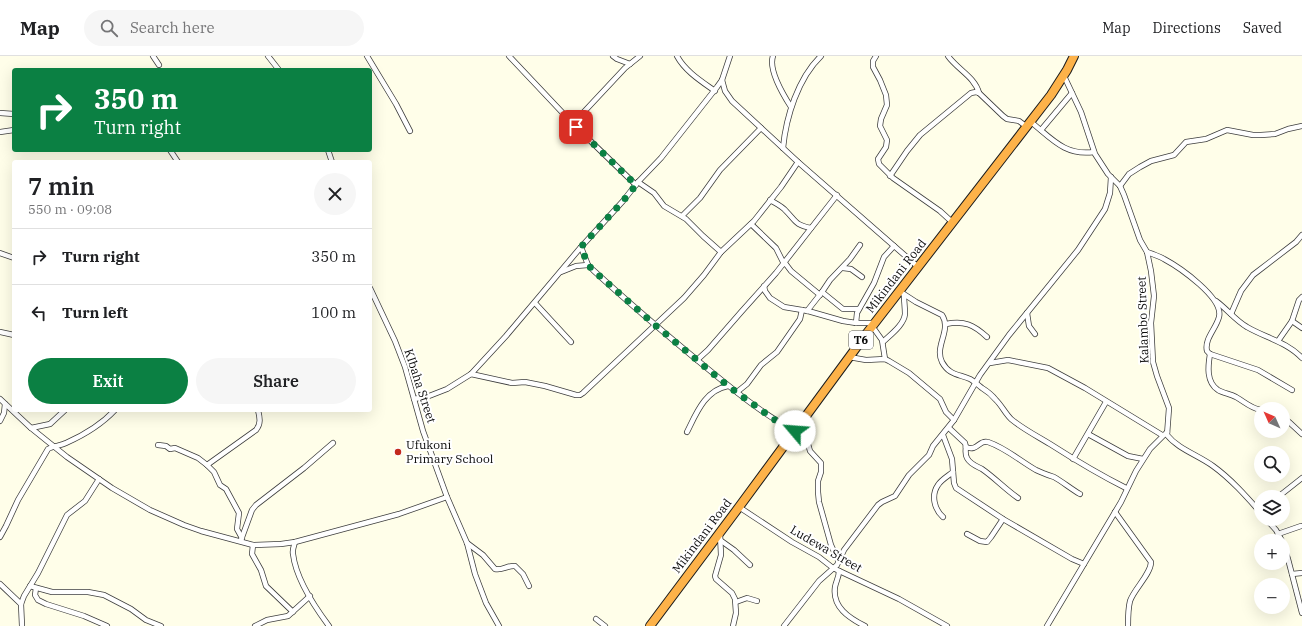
<!DOCTYPE html>
<html lang="en">
<head>
<meta charset="utf-8">
<style>
	:root { --surface:#fff; --page:#f6f6f6; --text:#202124; --muted:#757577; --line:#e0e0e0; --accent:#0b8043 }
	body { margin:0; font-family:"IBM Plex Serif",serif; background:var(--page); color:var(--text); height:100vh; display:flex; flex-direction:column; font-size:15px; white-space:nowrap }
	* { box-sizing:border-box; margin:0 }
	p { font-size:13px; color:var(--muted) }
	.icon { flex:none; width:22px; height:22px; fill:none; stroke:currentColor; stroke-width:2; stroke-linecap:round; stroke-linejoin:round }
	.map { position:relative; flex:1; overflow:hidden }
	.details { position:absolute; left:12px; top:104px; width:360px; height:252px; display:flex; flex-direction:column; background:var(--surface); border-radius:4px; box-shadow:0 4px 16px #0002 }
	.details>* { flex:none }
	.guide { position:absolute; left:12px; top:12px; width:360px; height:84px; border-radius:4px; box-shadow:0 4px 16px #0002; background:#0b8043; color:#fff; overflow:hidden }
	.needle { width:26px; rotate:315deg }
	.tools { position:absolute; left:1254px; top:346px; display:grid; gap:8px }
	.tools a { display:grid; place-items:center; width:36px; height:36px; border-radius:50%; background:var(--surface); box-shadow:0 4px 16px #0002; font-size:20px }
	.pin { position:absolute; display:grid; place-items:center; width:34px; height:34px; color:#fff; margin:-17px; border-radius:8px; box-shadow:0 2px 6px #0006 }
	.me { position:absolute; width:44px; margin:-22px; rotate:297deg; stroke-linejoin:round; filter:drop-shadow(0 0 3px #0008) }
	.turn { display:flex; align-items:center; gap:14px; height:84px; padding:0 16px; font-size:18px }
	.turn .icon { width:52px; height:52px; stroke-width:2.5 }
	.turn b { display:block; font-size:28px; line-height:34px }
	.round { display:grid; place-items:center; flex:none; width:42px; height:42px; border-radius:21px; background:var(--page) }
	.headline { display:flex; align-items:center; justify-content:space-between; height:68px; padding:0 16px }
	h1 { font-size:24px; font-weight:600; line-height:30px }
	.cta { display:flex; gap:8px; margin-top:auto; padding:8px 16px }
	.cta a { flex:1; height:46px; border-radius:24px; background:var(--accent); color:#fff; font-size:16px; font-weight:600; line-height:46px; text-align:center }
	.cta a+a { background:var(--page); color:var(--text) }
	ul { padding:0; list-style:none }
	li { display:flex; align-items:center; gap:12px; height:56px; padding:0 16px; border-top:1px solid var(--line) }
	li div { flex:1 }
	li b { display:block; font-size:15px }
	li em { font-style:normal }
	header { display:flex; align-items:center; gap:24px; box-sizing:border-box; height:56px; padding:0 20px; background:var(--surface); border-bottom:1px solid var(--line) }
	header strong { font-size:19px }
	nav { display:flex; gap:22px; margin-inline-start:auto; font-size:14px }
	.search { width:280px; height:36px; background:var(--page); display:flex; align-items:center; gap:10px; box-sizing:border-box; padding:0 14px; border-radius:22px; color:var(--muted); font-size:15px }
	.map>svg:first-child { display:block }
	.lines { fill:none; stroke-linecap:round; stroke-linejoin:round }
	.street-casing { stroke:#3e3e3e; stroke-width:6 }
	.highway-casing { stroke:#1c1c1c; stroke-width:10 }
	.street { stroke:#fff; stroke-width:4.5 }
	.highway { stroke:#fdb249; stroke-width:8 }
	.route { stroke:#0b8043; stroke-width:7; stroke-dasharray:0 12.6 }
	.poi-dot { fill:#c3291c; stroke:#fff; stroke-width:1.5 }
	.labels { text-anchor:middle; stroke-width:4; stroke-linejoin:round; paint-order:stroke }
	.shield { fill:#fff; stroke:#545454; stroke-width:1 }
	.shield-label { font-size:11px; font-weight:bold; fill:#0b0b0b }
	.street-label { font-size:12px; fill:#0b0b0b; stroke:#fff }
	.poi-label { font-size:12px; fill:#0b0b0b; stroke:#fff; text-anchor:start }
</style>
</head>
<body>
<header>
<strong>Map</strong>
<div class="search"><svg class="icon" aria-label="search" viewBox="0 0 24 24"><circle cx="10" cy="10" r="6"/><path d="M15 15l6 6"/></svg>Search here</div>
<nav><a>Map</a><a>Directions</a><a>Saved</a></nav>
</header>
<div class="map">
<svg width="1302" height="570" viewBox="0 0 1302 570">
	<rect width="100%" height="100%" fill="#fffee9"/>
	<g class="lines">
		<defs>
			<g id="street">
				<path d="M153 0 159 9"/>
				<path d="M268 0 279 14"/>
				<path d="M367 0 396 48 410 75"/>
				<path d="M509 0 576 71 636 129"/>
				<path d="M613 0 617 3 630 8"/>
				<path d="M677 0C685 15 701 25 715 35"/>
				<path d="M773 0C768 14 784 40 791 51"/>
				<path d="M876 0 873 5V11L880 24 886 39 887 49 881 63 880 70 887 84 886 91 878 103 879 108 893 122 940 155 952 166"/>
				<path d="M948 0C957 13 975 21 979 37"/>
				<path d="M1064 20 1081 56 1095 98 1108 118 1120 130 1124 139 1140 184 1147 196 1151 215 1154 240 1151 267 1153 306 1157 320 1169 352 1167 379C1178 393 1198 399 1213 410 1231 423 1246 440 1261 457"/>
				<path d="M722 24 725 35 732 45 798 106 917 210"/>
				<path d="M0 57 14 58"/>
				<path d="M1031 66C1052 83 1065 100 1094 96"/>
				<path d="M577 72 578 65 581 59 625 12 640 0"/>
				<path d="M1041 74 1072 37"/>
				<path d="M0 76 14 74"/>
				<path d="M783 92C786 61 798 22 821 0"/>
				<path d="M170 94 178 106"/>
				<path d="M328 94 332 106"/>
				<path d="M890 120 907 95 920 79 971 37 976 36 979 37 1003 60 1007 63 1019 65 1027 71"/>
				<path d="M638 126 654 137 664 150 686 163 703 180 721 196"/>
				<path d="M1120 130 1129 118 1140 111 1151 105 1174 99 1186 86 1206 83 1227 74 1253 79H1261L1275 78 1288 73 1302 70"/>
				<path d="M770 144C775 147 782 150 786 155 796 165 795 169 811 172"/>
				<path d="M682 160 700 142 720 114 761 72"/>
				<path d="M751 168 776 192 784 208"/>
				<path d="M581 191 588 209 593 214C630 248 669 281 708 313 736 336 764 359 795 375"/>
				<path d="M1147 196C1153 198 1159 200 1164 203 1179 211 1224 242 1219 261 1216 273 1204 283 1207 295L1210 298 1258 314 1292 334"/>
				<path d="M0 197 14 202"/>
				<path d="M785 207 791 215 820 239"/>
				<path d="M843 212 851 213 862 221"/>
				<path d="M561 216 576 210 588 209"/>
				<path d="M764 230 765 235 770 242 784 251 808 255 843 265 856 267H874"/>
				<path d="M370 232 395 285 405 311 423 375 447 441 467 487 475 518 486 547 499 570"/>
				<path d="M899 235 916 246 942 259C952 274 934 290 942 306 949 319 958 318 970 323 974 325 978 329 982 332 987 335 992 339 996 344 1002 350 1005 357 1011 363 1023 373 1037 380 1050 388 1075 404 1100 419 1126 432"/>
				<path d="M822 236 843 253H858"/>
				<path d="M1216 245C1227 253 1236 265 1247 271 1266 282 1287 286 1302 302"/>
				<path d="M535 247 571 286"/>
				<path d="M807 255 822 236 830 224 850 203 860 189"/>
				<path d="M1027 257 1029 270 1035 278"/>
				<path d="M1231 258 1241 235 1253 219 1296 186 1302 179"/>
				<path d="M1292 265 1302 272"/>
				<path d="M856 267 857 257 874 227 884 201 894 190"/>
				<path d="M946 268C964 264 974 269 987 281"/>
				<path d="M872 270 882 284 885 303"/>
				<path d="M0 276 14 279"/>
				<path d="M1278 285 1292 265 1299 244 1302 241"/>
				<path d="M883 286C890 279 904 269 905 258 905 252 904 245 904 239"/>
				<path d="M1210 298C1208 310 1206 326 1218 334 1223 337 1230 338 1236 341 1245 346 1250 352 1261 354"/>
				<path d="M849 301 866 304 885 303 889 305 909 317 940 343 946 356 954 364"/>
				<path d="M697 304 708 294 742 255 776 217 837 139"/>
				<path d="M990 307 1008 304 1048 312 1085 332 1162 379"/>
				<path d="M471 318 512 327 525 326 545 330 576 339H580L583 337 684 242 704 219 721 196 754 165 781 131 798 106"/>
				<path d="M737 336 747 328 761 309 777 296 800 263 802 254"/>
				<path d="M0 343 31 372 67 401 112 432 150 454 184 469 201 475 253 489 281 488 295 486 399 458 447 441"/>
				<path d="M414 343 429 340 447 333 471 318 506 280 581 191 623 145 638 126 661 102 717 31 722 24 730 0"/>
				<path d="M1283 362 1289 366 1302 378"/>
				<path d="M0 365 4 357 5 348"/>
				<path d="M802 366 810 395 821 407V416L818 425V436L819 446 831 489 838 504"/>
				<path d="M31 372 50 368 65 354"/>
				<path d="M949 372 965 387C967 392 964 397 967 402 970 408 976 410 982 413 995 422 1005 433 1018 442"/>
				<path d="M687 376C696 358 705 334 728 330"/>
				<path d="M1088 378 1128 400 1143 403"/>
				<path d="M943 379 952 403 954 427 956 432 1003 463 1072 503 1084 508"/>
				<path d="M158 389 166 390 170 393 175 392 198 402 207 409 214 416 220 429 226 433 239 457 237 473 242 482"/>
				<path d="M966 391C978 396 979 383 988 386 1006 392 1020 405 1036 414 1042 417 1048 419 1054 421 1063 426 1071 433 1080 438"/>
				<path d="M1073 403 1106 346"/>
				<path d="M207 409 256 374C261 368 260 362 258 354"/>
				<path d="M1278 441 1302 422"/>
				<path d="M739 451 792 486 819 501 833 512 899 543 947 570"/>
				<path d="M1115 456 1151 506C1151 518 1134 533 1130 545 1128 553 1128 562 1128 570"/>
				<path d="M943 461C934 453 931 439 938 429 941 424 948 420 953 416"/>
				<path d="M1266 463 1276 474 1282 485"/>
				<path d="M720 478 721 499 715 520 716 523 732 537 735 543 736 557 733 570"/>
				<path d="M967 478 980 485 987 486 991 481 1003 463"/>
				<path d="M1278 478 1301 470"/>
				<path d="M0 481 6 470 18 444 48 393C53 390 60 390 66 387 84 379 101 369 115 354"/>
				<path d="M241 484 252 454 256 449 304 412 333 387"/>
				<path d="M720 484 734 494 750 509"/>
				<path d="M295 486C294 490 292 494 293 498 296 523 314 550 329 570"/>
				<path d="M467 487 483 499 495 513C502 515 508 509 515 510L523 518 529 530"/>
				<path d="M1283 488 1288 503 1302 557"/>
				<path d="M253 489 252 498 261 514 266 530 293 556"/>
				<path d="M839 515C839 521 836 525 835 531 832 551 849 562 865 570"/>
				<path d="M1292 518 1302 517"/>
				<path d="M0 528 21 548"/>
				<path d="M30 530 52 536H88L104 539 131 553 146 564 161 570"/>
				<path d="M36 532 35 539 38 544 46 548 84 560 107 570"/>
				<path d="M736 546 747 542 757 545"/>
				<path d="M596 563 605 570"/>
				<path d="M22 570 21 548 24 540 38 517 67 459 85 445 99 423"/>
				<path d="M255 570 267 564 288 560 310 540"/>
				<path d="M784 570 819 525 837 509 844 494 878 449 882 446 895 440 909 419 929 399 933 390 954 364 980 319 1009 279 1078 194 1105 153 1110 137 1111 121"/>
				<path d="M1047 570 1121 446 1136 415 1150 393 1167 376"/>
			</g>
			<path id="highway" d="M650 570 739 451 867 277 1051 39 1067 14 1074 0"/>
		</defs>
		<use href="#street" class="street-casing"/>
		<use href="#highway" class="highway-casing"/>
		<use href="#street" class="street"/>
		<use href="#highway" class="highway"/>
	</g>
	<g class="lines">
		<path class="route" d="M576 71 636 129 623 145 581 191 588 209 593 214 655 269 728 330 775 364 795 375"/>
	</g>
	<circle class="poi-dot" cx="398" cy="396" r="4"/>
	<g class="labels">
		<rect class="shield" x="849" y="275" width="24" height="18" rx="3"/>
		<g class="shield-label">
			<text x="861" y="288">T6</text>
		</g>
		<g class="street-label">
			<text transform="translate(896 220) rotate(-52)" y="4">Mikindani Road</text>
			<text transform="translate(1143 264) rotate(-92)" y="4">Kalambo Street</text>
			<text transform="translate(420 330) rotate(72)" y="4">KIbaha Street</text>
			<text transform="translate(702 480) rotate(-53)" y="4">Mikindani Road</text>
			<text transform="translate(826 493) rotate(30)" y="4">Ludewa Street</text>
		</g>
		<g class="poi-label">
			<text x="406" y="393">Ufukoni<tspan x="406" dy="14">Primary School</tspan></text>
		</g>
	</g>
</svg>
<div class="tools">
<a><svg class="needle" viewBox="-14 -14 28 28"><path d="M0-13l5 13h-10z" fill="#e53935"/><path d="M0 13l5-13h-10z" fill="#757577"/></svg></a>
<a><svg class="icon" aria-label="search" viewBox="0 0 24 24"><circle cx="10" cy="10" r="6"/><path d="M15 15l6 6"/></svg></a>
<a><svg class="icon" aria-label="layers" viewBox="0 0 24 24"><path d="M12 4l9 5-9 5-9-5zM3 14l9 5 9-5"/></svg></a>
<a>+</a>
<a>−</a>
</div>
<div class="pin" style="left:576px;top:71px;background:#d93025"><svg class="icon" aria-label="arrive" viewBox="0 0 24 24"><path d="M6 21V4h12l-3 4 3 4H6"/></svg></div>
<svg class="me" style="left:795px;top:375px" viewBox="-20 -20 40 40"><circle r="19" fill="#fff"/><path d="M0-13L10 11 0 6-10 11z" fill="#0b8043"/></svg>
<div class="guide">
<div class="turn"><svg class="icon" aria-label="right" viewBox="0 0 24 24"><path d="M7 20v-9h11M14 6l5 5-5 5"/></svg><div><b>350 m</b>Turn right</div></div>
</div>
<section class="details">
<div class="headline"><div><h1>7 min</h1><p>550 m · 09:08</p></div><a class="round"><svg class="icon" aria-label="close" viewBox="0 0 24 24"><path d="M6 6l12 12M18 6L6 18"/></svg></a></div>
<ul>
<li><svg class="icon" aria-label="right" viewBox="0 0 24 24"><path d="M7 20v-9h11M14 6l5 5-5 5"/></svg><div><b>Turn right</b></div><em>350 m</em></li>
<li><svg class="icon" aria-label="left" viewBox="0 0 24 24"><path d="M17 20v-9H6M10 6l-5 5 5 5"/></svg><div><b>Turn left</b></div><em>100 m</em></li>
</ul>
<div class="cta"><a>Exit</a><a>Share</a></div>
</section>
</div>
</body>
</html>
